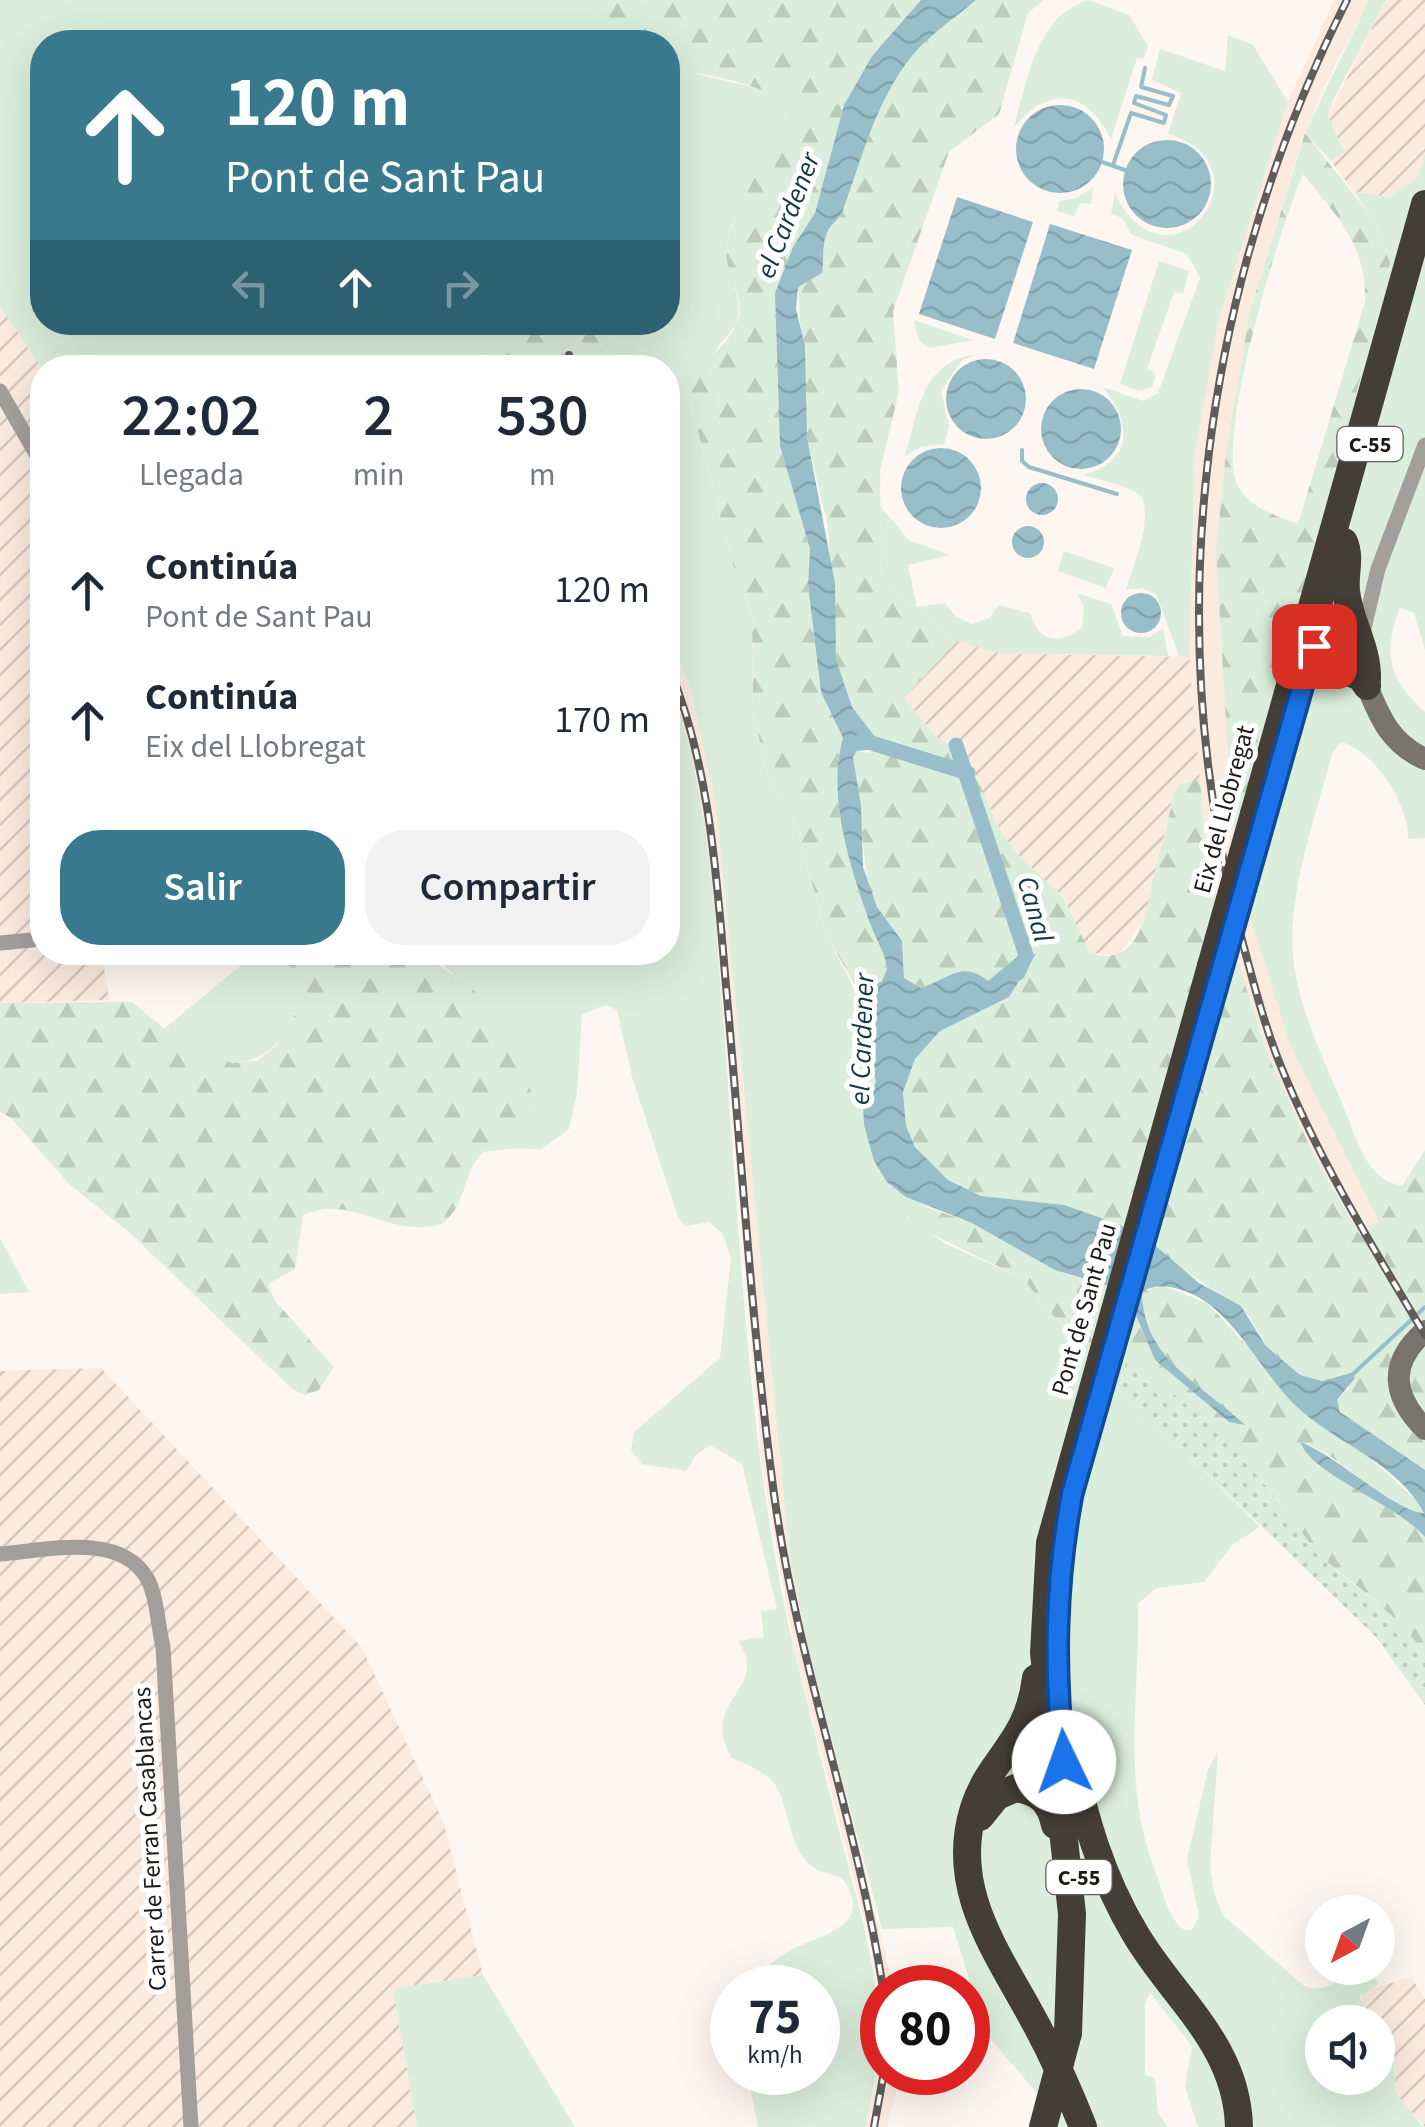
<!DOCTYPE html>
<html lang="es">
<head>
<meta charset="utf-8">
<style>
	:root { --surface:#fff; --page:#f2f2f3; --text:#1f2937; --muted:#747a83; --accent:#39798d }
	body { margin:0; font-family:"Source Sans 3",sans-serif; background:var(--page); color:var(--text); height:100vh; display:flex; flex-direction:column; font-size:38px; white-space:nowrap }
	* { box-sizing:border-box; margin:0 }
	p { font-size:32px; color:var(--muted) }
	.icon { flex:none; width:55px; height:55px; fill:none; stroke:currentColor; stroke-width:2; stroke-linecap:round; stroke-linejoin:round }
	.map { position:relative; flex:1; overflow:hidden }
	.sheet { position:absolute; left:30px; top:355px; width:650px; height:610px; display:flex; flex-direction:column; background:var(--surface); border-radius:40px; box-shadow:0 10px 40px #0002 }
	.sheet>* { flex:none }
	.top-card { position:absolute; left:30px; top:30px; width:650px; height:305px; border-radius:40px; box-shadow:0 10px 40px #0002; background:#39798d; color:#fff; overflow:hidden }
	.needle { width:65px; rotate:221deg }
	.fabs { position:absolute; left:1305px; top:1895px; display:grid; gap:20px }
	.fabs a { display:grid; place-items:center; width:90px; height:90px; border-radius:50%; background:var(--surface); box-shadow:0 10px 40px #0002; font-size:50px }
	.speed { position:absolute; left:710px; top:1965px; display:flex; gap:20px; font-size:50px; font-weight:700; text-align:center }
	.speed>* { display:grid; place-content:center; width:130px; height:130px; border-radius:50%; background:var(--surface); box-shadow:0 10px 40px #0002; line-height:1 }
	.speed small { font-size:25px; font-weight:400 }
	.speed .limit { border:15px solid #d22; background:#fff; color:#111 }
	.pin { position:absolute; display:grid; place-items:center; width:85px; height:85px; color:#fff; margin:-42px; border-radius:20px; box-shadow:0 5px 15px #0006 }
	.me { position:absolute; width:110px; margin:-55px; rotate:357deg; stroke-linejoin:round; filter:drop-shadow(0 0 8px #0008) }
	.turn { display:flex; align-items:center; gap:35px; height:210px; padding:0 30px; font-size:45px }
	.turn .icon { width:130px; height:130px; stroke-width:2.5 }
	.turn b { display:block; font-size:70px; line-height:85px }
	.lanes { display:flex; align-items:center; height:95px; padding:0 30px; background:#0003; justify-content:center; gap:50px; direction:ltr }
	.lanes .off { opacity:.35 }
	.eta { display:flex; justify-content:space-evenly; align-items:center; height:170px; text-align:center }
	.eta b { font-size:60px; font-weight:600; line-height:70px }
	.action { display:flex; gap:20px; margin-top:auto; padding:20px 30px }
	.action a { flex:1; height:115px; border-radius:40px; background:var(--accent); color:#fff; font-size:40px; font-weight:600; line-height:115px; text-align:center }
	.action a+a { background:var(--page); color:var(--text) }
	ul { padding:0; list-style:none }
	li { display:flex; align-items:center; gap:30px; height:130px; padding:0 30px }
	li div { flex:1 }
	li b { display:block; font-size:38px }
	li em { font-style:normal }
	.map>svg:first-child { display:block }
	.built { fill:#fbeade }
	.industrial { fill:url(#industrial-furrows) }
	.grass { fill:#dbeedb }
	.forest { fill:url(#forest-firs); fill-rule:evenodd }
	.park { fill:url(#park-dots) }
	.water { fill:url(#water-waves) }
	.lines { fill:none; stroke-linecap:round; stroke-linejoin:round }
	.stream { stroke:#97bec9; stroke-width:4 }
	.canal { stroke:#97bec9; stroke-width:15 }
	.street { stroke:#a29f9b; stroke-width:15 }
	.secondary { stroke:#79746f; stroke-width:22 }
	.highway { stroke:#443e37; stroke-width:28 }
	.rail-casing { stroke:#605c58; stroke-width:8 }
	.rail { stroke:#fff; stroke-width:4; stroke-dasharray:11; stroke-linecap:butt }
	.highway-bridge { stroke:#443e37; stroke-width:28 }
	.route-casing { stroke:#114b97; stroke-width:25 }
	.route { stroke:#1a73e8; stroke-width:18 }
	.labels { text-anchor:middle; stroke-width:10; stroke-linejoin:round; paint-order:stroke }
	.shield { fill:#fff; stroke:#615f5d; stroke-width:2.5 }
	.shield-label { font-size:22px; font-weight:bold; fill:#1d1a18 }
	.street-label { font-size:25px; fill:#1d1a18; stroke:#fff }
	.water-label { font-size:28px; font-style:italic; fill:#123740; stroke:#fff }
</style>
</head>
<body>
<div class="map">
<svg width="1425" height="2127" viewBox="0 0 1425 2127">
	<defs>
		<pattern id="industrial-furrows" width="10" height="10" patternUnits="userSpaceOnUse" patternTransform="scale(2.5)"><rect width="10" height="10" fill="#fbeade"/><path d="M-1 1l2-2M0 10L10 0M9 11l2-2" fill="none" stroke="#d7c8be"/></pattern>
		<pattern id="forest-firs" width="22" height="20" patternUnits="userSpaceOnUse" patternTransform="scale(2.5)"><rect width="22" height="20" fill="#dbeedb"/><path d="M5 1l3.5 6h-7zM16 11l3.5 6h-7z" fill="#bcccbb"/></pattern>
		<pattern id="park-dots" width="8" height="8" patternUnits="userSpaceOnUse" patternTransform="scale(2.5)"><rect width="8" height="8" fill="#dbeedb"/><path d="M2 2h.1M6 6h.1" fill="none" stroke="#bcccbb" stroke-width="1.8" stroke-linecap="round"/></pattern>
		<pattern id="water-waves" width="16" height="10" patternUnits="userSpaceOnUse" patternTransform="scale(2.5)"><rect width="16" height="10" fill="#97bec9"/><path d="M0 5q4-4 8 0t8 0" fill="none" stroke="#82a3ac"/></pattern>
	</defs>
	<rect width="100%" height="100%" fill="#fef6f0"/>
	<g class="built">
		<path d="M1334 0H1369L1321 93 1299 149 1250 311 1226 453 1216 550 1231 812 1247 904 1291 1048 1379 1222 1360 1235 1315 1158 1267 1053 1207 864 1189 657 1195 453 1219 318 1288 102Z"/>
		<path d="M668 635 690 686 716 804 790 1558 893 1987 882 1988V2072L895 2073 896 2094 887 2127H865L875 2089 879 1992 869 1937 795 1652 762 1466 718 949 701 810 685 731 668 682Z"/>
	</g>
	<g class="industrial">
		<path d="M1386 0H1425V153L1418 177 1389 197 1354 192 1331 161 1344 152 1328 116Z"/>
		<path d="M0 306 42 369V952L102 953 109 1000 0 1003Z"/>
		<path d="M957 641 997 653 1189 657 1200 780 1179 784 1173 794 1147 915 1119 955 1090 953 1063 897 1014 851 1000 830 968 758 934 735 904 697Z"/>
		<path d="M101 1368 362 1648 443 1821 483 1975 393 1989 417 2127H0V1371Z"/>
		<path d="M1411 1977 1425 1999V2127L1394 2091 1396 2067 1378 2032V2022H1371L1360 2003 1365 1991Z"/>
	</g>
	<g class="grass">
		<path d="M0 0H598L596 42H42V322L497 323 481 367 42 369 0 306Z"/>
		<path d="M1088 0 1129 15 1148 46 1144 58H1137L1111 139C1086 88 1047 85 1013 129 1029 79 1034 18 1088 0Z"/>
		<path d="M1369 0H1386L1334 99 1328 116 1344 152 1331 161 1305 133Z"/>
		<path d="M1228 35 1253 45 1288 102 1219 318 1195 453 1189 657 1179 656 1156 594 1142 588 1126 590C1132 569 1159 506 1136 492 1121 484 1099 480 1083 475 1134 462 1133 422 1102 387L1143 401 1158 393 1200 278 1187 254 1132 235 1123 219 1111 213 1115 194C1170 302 1275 166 1168 134L1181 93 1152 80 1160 49 1225 71Z"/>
		<path d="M684 71 772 92 798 109 732 224 726 249 739 305 737 324 719 345 689 398 737 578 752 612 753 714 769 779 797 828 826 934 873 1026 865 1030 876 1082 863 1103 874 1161 896 1189 907 1218 946 1244 1024 1279 1045 1308 1073 1334 1126 1362 1119 1390 1139 1417 1191 1458 1260 1527 1232 1545 1204 1582 1157 1588 1138 1603C1140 1700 1120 1783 1157 1876 1164 1895 1167 1917 1184 1930H1192L1199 1916 1187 1859 1208 1770 1218 1751 1210 1865 1214 1893 1223 1915 1304 1986C1324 1993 1338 1983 1351 1968H1369L1379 1984 1359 1997 1371 2022H1322V2078H1378V2032L1394 2059 1395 2091 1423 2127H1198L1185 2087 1192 2046 1150 1993 1145 2003V2075L1155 2078 1158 2113 1168 2127H1032L1041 2098 987 2035 953 1927 882 1929 808 1648 790 1558 716 804 690 686 668 635V368H602L616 323 668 322V73Z"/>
		<path d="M1425 153V650L1414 613 1400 608C1382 653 1389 680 1425 712V838L1408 839C1409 804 1376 753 1342 742L1332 753C1316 818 1285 896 1294 965 1301 1017 1329 1069 1348 1118 1358 1144 1369 1182 1403 1186L1379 1222 1291 1048 1251 919 1267 866 1259 824 1283 666 1390 263 1374 220 1354 192 1389 197 1418 177Z"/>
		<path d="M1093 187 1091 204 1080 203 1074 216 1057 211 1059 201 1077 198Z"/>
		<path d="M1159 261 1189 271 1183 294 1174 292 1147 369 1156 374 1152 387 1139 391 1120 384Z"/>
		<path d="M914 320 973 340 930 348 919 341Z"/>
		<path d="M977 354 961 361 941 391 949 426 944 444 921 447 905 456C920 408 920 363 977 354Z"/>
		<path d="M880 506 909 540 950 555 908 565 917 607 945 603 956 617 972 624 989 618 999 605 1030 613C1040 643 1057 645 1082 628L1084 608 1077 593 1111 604 1123 636 1150 637 1163 628 1168 656 996 653 957 641 881 580Z"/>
		<path d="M1064 551 1114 568 1106 588 1058 571Z"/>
		<path d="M668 692 673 694C711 805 716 928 725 1045 741 1247 748 1456 795 1654 810 1713 824 1772 839 1830 867 1942 895 2009 865 2127H758L747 2073 818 2072V1988L742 1987C760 1973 778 1955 799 1946 830 1933 874 1922 842 1878 833 1874 820 1873 813 1867 788 1848 791 1813 777 1788 769 1773 747 1765 732 1758 697 1700 772 1690 738 1641L764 1637 761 1611 777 1609 742 1464 710 1445 696 1455 686 1471 642 1464 631 1450 634 1432 720 1358 731 1258 723 1234 709 1222 686 1226 678 1217 632 1077 617 1010 606 1005 582 1014 577 1093 569 1129 541 1150 519 1148V1128L532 1108 522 1064 500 1022 482 998 428 953 668 952Z"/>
		<path d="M256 953H288C290 969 300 999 294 1014 272 1077 204 1075 164 1029Z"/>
		<path d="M0 1238 29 1292 0 1294Z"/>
		<path d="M483 1975 575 2127H417L393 1989Z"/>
	</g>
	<g class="forest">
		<path d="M598 0H921L872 56 844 105 815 213 793 248 775 293 780 446 810 549 808 586 821 692 843 738C826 796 851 871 871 926 877 942 885 952 887 969V976L861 996 826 934 797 828 769 779 753 714 752 612 737 579 689 398C692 365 727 350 738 321 746 300 727 275 726 253 726 224 777 132 797 109 771 88 701 68 668 73V42H596Z"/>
		<path d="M976 0H1044L1028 13 999 114 949 152 893 311 899 392 880 470 881 580 957 641 904 697 934 735 968 758 1000 830 1014 851 1063 897 1090 953C1144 970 1146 905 1155 870 1162 845 1169 820 1173 794L1179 784 1200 780 1207 864 1267 1053 1315 1158 1360 1235 1379 1222 1425 1150V1470C1399 1451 1344 1435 1337 1400L1349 1388 1351 1373 1322 1381 1300 1375 1265 1345 1248 1315 1120 1224 1064 1205 981 1196 948 1180 915 1147 906 1126 903 1092 915 1059 940 1031 1009 997 1036 955 1017 957 988 982C962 960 949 978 921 988L904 978 902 941 884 919 868 887 853 757 856 751 870 753 878 739 852 707 836 659 828 527 807 437 798 286 822 273C824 261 822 246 826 235 829 225 840 219 843 210 863 156 875 102 912 56 929 35 955 18 976 0Z"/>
		<path d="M1305 133 1374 220 1390 263 1339 460 1259 824 1267 866 1251 919 1231 812 1216 550 1226 453 1250 311ZM1303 174C1337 217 1367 244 1365 302L1298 524C1278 517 1251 508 1239 488 1212 444 1281 225 1303 174Z"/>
		<path d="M497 323V322L616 323 602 367H583L581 357H558V367H481Z"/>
		<path d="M288 952 428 953C440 971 466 981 482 997 508 1024 539 1079 530 1117L519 1128V1148L483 1152C461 1174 468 1206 441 1224 388 1239 354 1193 303 1215L295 1269 268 1284 275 1301 334 1367 319 1390 305 1395 292 1389 129 1232 69 1184 11 1118 0 1112V1003L132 1002 188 1048 232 1063 257 1061 276 1046 295 1014Z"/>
		<path d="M896 1189 929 1208 972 1223 1067 1274 1116 1288 1131 1304 1155 1360 1229 1422 1237 1417C1192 1383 1144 1354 1142 1291L1163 1286 1207 1303 1321 1425 1359 1448 1419 1503 1425 1513C1383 1509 1345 1455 1300 1442 1319 1480 1392 1500 1425 1537V1659L1377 1602 1318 1555 1276 1497 1184 1406 1140 1369 1081 1341 1045 1308 1024 1279 915 1226 900 1208Z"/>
	</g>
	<path class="park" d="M1126 1362C1172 1383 1248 1462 1279 1502 1294 1519 1305 1541 1321 1557 1347 1583 1413 1622 1425 1659 1425 1671 1425 1692 1425 1705L1377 1638 1191 1458 1139 1417 1119 1390Z"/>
	<g class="water">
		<path d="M921 0H976C955 18 929 35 912 56 875 102 863 156 843 210 840 219 829 225 826 235 822 247 824 261 822 273L798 287 796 309 805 346 807 437 835 583 836 659 852 707 877 739 876 749 857 751 853 757 861 805 863 867 877 907 902 941 904 978 921 988C950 978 962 960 988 981L1017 957 1036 954 1009 997 940 1031 915 1059 903 1092 906 1126 915 1147 948 1180 981 1196 1064 1205 1119 1224 1157 1247 1199 1283 1241 1306 1265 1345 1300 1375 1322 1381 1351 1373 1355 1378 1337 1400 1340 1412 1425 1470V1537C1394 1502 1313 1476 1300 1442 1337 1455 1395 1512 1424 1513 1397 1462 1335 1443 1296 1406 1264 1375 1243 1329 1206 1302 1189 1290 1160 1280 1142 1292 1144 1362 1202 1383 1245 1425L1229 1422 1155 1360 1131 1304 1116 1288 1055 1270 972 1223 906 1197 887 1182 874 1161 864 1125 863 1103 876 1082 865 1029 873 1025 860 1002 864 990 882 981 887 969C885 952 877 942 871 926 851 870 826 796 843 738L821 692 808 585 810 549 780 446 775 293 793 247 815 213 844 105 872 56Z"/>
		<circle cx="1060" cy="149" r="44"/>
		<circle cx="1167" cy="184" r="44"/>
		<path d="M957 197 1033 222 995 339 919 314Z"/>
		<path d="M1050 224 1132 250 1094 369 1013 343Z"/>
		<circle cx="986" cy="399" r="40"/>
		<circle cx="1081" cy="429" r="40"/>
		<circle cx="941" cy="488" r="40"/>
		<circle cx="1042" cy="499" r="16"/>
		<circle cx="1028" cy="542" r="16"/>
		<circle cx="1141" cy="613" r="20"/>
	</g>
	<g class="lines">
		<g class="stream">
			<path d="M1102 162 1125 170"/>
			<path d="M1113 165 1131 113 1164 123 1166 115 1134 103 1136 96 1169 105 1173 96 1141 87 1145 68"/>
			<path d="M1022 450V461L1029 467 1117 494"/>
			<path d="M1352 1375 1425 1307"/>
		</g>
		<g class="canal">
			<path d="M862 740 968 773"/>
			<path d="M956 745 1026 955 1018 973"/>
		</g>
		<g class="street">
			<path d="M0 391 42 464"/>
			<path d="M1361 641 1378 569 1425 445"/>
			<path d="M0 943 42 939"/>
			<path d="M0 1554C44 1551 119 1531 147 1578 157 1596 158 1627 163 1647L191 2127"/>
		</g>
		<g class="secondary">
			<path d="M1367 686C1380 718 1391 744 1425 759"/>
			<path d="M1425 1331C1388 1363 1392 1396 1425 1429"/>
		</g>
		<g class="highway">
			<path d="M1344 542C1351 559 1344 573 1346 591 1349 621 1368 648 1367 679"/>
			<path d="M1321 594 1316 609 1321 620 1367 686"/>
			<path d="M1306 672 1323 662 1356 675"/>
			<path d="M1254 814 1425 204"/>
			<path d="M1036 1678C1028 1744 990 1757 974 1808 949 1887 995 1949 1031 2015 1051 2051 1068 2089 1083 2127"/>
			<path d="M1070 1748C1083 1815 1101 1877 1136 1935 1175 2000 1237 2045 1239 2127"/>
			<path d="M980 1817 997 1796 1016 1788C1039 1792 1050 1801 1055 1825"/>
			<path d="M1068 2033 1072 1914 1044 1653 1050 1543 1211 966"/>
		</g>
		<defs>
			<g id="rail">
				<path d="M1347 0C1203 285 1159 615 1238 925 1251 973 1263 1023 1282 1069 1320 1162 1374 1249 1425 1335"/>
				<path d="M569 355 571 368"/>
				<path d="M668 665C712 769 717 886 727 997 742 1163 752 1330 774 1494 797 1662 857 1821 883 1988"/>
				<path d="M874 2127 884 2072"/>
			</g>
		</defs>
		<use href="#rail" class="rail-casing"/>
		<use href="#rail" class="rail"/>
		<g class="highway-bridge">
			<path d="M1211 966 1254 814"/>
			<path d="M1043 2127 1068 2033"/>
		</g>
	</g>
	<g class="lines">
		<defs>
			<path id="route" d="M1064 1762C1054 1670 1055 1585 1072 1494L1314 646"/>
		</defs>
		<use href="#route" class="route-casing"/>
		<use href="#route" class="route"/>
	</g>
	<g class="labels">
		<g class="shield">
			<rect x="1337.5" y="427" width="65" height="34" rx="8"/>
			<rect x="1046.5" y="1860" width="65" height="34" rx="8"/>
		</g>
		<g class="shield-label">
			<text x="1370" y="452">C-55</text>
			<text x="1079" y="1885">C-55</text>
		</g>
		<g class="street-label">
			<text transform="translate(1223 809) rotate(-75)" y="9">Eix del Llobregat</text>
			<text transform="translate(1083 1309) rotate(-74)" y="9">Pont de Sant Pau</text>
			<text transform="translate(149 1839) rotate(-93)" y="9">Carrer de Ferran Casablancas</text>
		</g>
		<g class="water-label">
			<text transform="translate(787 215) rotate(-69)" y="10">el Cardener</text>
			<text transform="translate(1036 909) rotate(74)" y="10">Canal</text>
			<text transform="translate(861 1039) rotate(-88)" y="10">el Cardener</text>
		</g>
	</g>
</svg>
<div class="fabs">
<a><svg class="needle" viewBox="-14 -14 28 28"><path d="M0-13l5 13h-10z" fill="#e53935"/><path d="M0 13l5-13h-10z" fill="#747a83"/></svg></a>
<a><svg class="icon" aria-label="sound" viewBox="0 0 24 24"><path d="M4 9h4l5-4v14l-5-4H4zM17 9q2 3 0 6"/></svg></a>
</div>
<div class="speed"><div>75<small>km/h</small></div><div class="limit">80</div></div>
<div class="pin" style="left:1314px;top:646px;background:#d93025"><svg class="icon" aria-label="arrive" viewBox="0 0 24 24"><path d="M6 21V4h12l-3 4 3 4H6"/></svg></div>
<svg class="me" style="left:1064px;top:1762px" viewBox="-20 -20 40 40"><circle r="19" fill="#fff"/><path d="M0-13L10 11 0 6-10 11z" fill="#1a73e8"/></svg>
<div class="top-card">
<div class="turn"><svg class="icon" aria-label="ahead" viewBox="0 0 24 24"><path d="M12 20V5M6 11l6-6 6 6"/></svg><div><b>120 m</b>Pont de Sant Pau</div></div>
<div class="lanes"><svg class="icon off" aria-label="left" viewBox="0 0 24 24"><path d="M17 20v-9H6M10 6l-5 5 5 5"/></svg><svg class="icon" aria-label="ahead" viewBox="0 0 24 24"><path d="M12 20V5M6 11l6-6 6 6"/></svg><svg class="icon off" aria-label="right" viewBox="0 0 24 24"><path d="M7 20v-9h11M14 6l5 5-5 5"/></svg></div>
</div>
<section class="sheet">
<div class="eta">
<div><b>22:02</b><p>Llegada</p></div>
<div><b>2</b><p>min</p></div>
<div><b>530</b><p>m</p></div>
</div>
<ul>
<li><svg class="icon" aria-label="ahead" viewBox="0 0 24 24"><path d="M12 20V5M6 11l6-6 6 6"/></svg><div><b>Continúa</b><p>Pont de Sant Pau</p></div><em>120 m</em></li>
<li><svg class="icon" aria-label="ahead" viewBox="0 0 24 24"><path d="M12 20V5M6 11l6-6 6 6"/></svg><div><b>Continúa</b><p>Eix del Llobregat</p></div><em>170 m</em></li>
</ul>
<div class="action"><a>Salir</a><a>Compartir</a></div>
</section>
</div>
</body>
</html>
